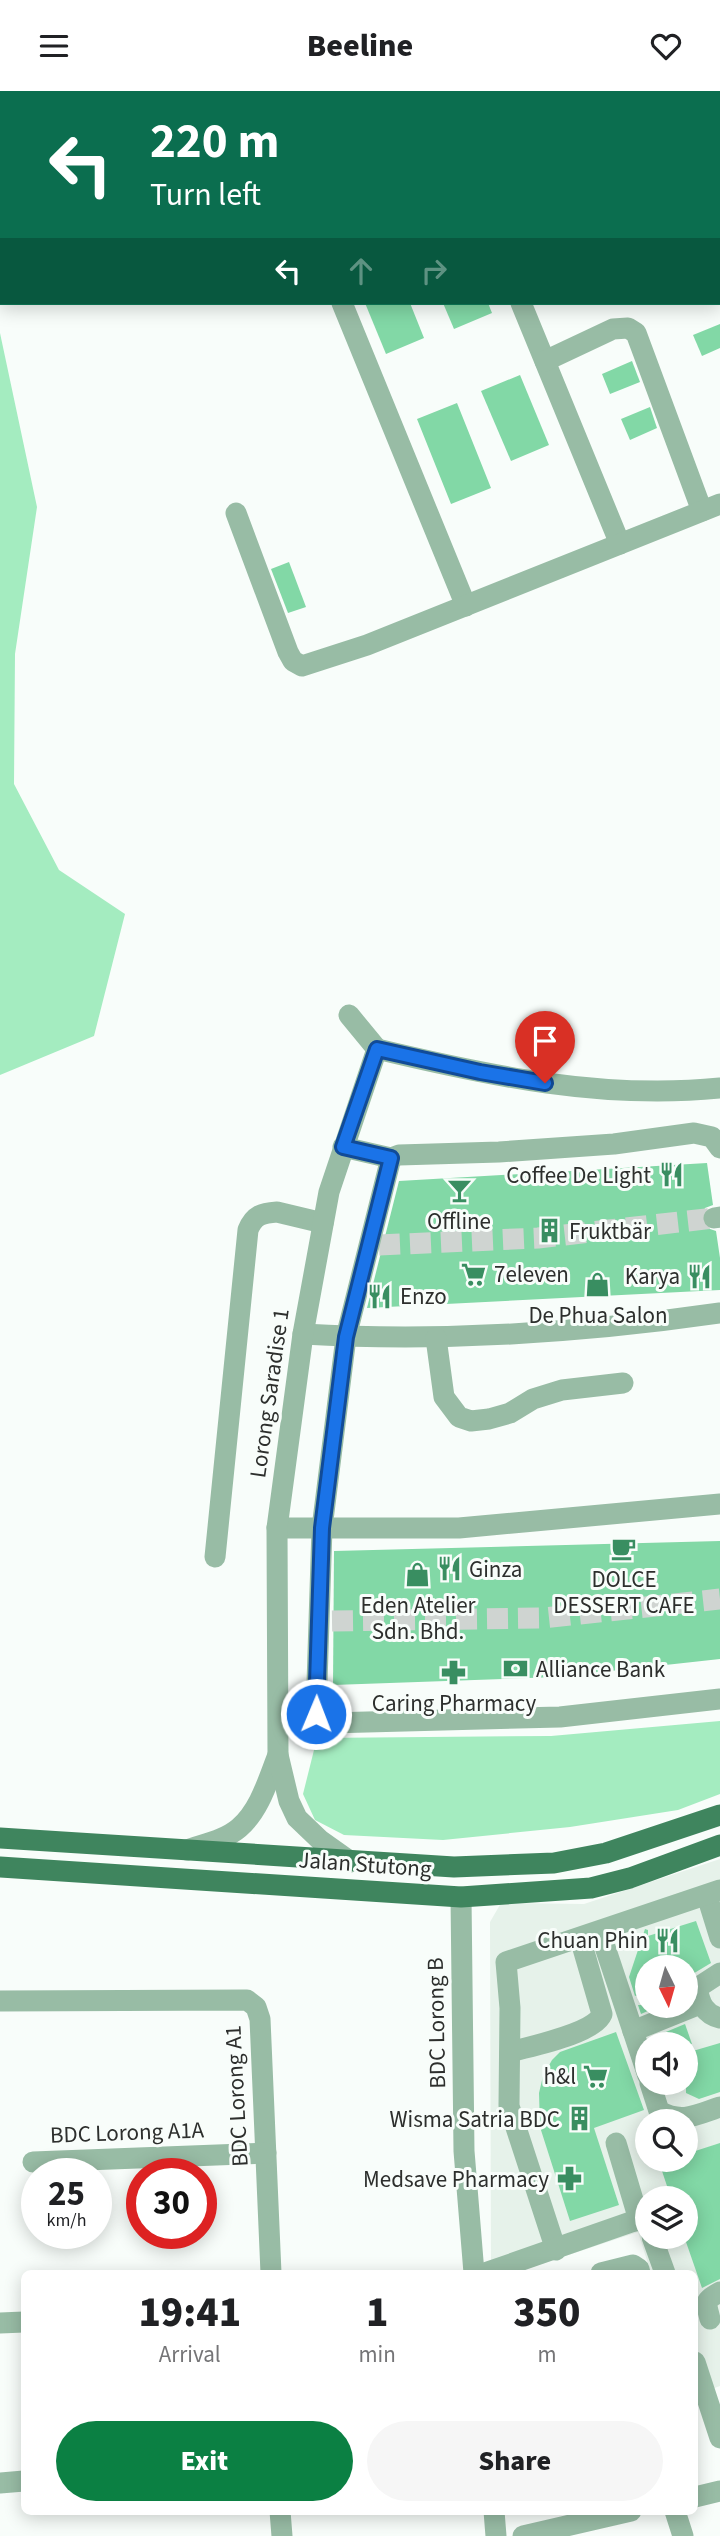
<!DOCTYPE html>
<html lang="en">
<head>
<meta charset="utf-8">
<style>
	:root { --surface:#fff; --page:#f6f6f6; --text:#202124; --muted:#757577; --accent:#0b8043 }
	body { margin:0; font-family:"Source Sans 3",sans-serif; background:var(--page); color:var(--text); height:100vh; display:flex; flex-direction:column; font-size:26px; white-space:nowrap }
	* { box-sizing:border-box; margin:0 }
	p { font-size:23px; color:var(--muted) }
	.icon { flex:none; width:38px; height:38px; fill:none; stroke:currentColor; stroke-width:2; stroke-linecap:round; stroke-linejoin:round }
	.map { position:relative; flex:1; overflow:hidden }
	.sheet { position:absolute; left:21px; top:2179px; width:677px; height:245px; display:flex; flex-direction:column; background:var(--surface); border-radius:10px; box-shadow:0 4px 18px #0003 }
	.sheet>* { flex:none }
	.banner { position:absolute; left:0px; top:0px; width:721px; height:214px; box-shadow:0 4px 18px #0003; background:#0b6e4f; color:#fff; overflow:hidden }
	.needle { width:46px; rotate:175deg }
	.controls { position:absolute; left:635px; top:1864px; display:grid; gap:14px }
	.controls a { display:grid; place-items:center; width:63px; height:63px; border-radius:50%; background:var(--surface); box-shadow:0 4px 18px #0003; font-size:35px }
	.speed { position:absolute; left:21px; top:2067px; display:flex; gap:14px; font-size:35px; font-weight:700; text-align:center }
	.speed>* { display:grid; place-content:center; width:91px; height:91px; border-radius:50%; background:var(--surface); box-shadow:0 4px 18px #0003; line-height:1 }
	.speed small { font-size:18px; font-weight:400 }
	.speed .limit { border:10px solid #d22; background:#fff; color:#111 }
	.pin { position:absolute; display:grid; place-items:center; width:60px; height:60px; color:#fff; margin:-72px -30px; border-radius:50% 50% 50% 0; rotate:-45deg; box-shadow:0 0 7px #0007 }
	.pin .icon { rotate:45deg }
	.me { position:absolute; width:77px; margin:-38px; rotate:1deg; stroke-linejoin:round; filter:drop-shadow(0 0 5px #0008) }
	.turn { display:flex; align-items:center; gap:24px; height:147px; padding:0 35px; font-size:32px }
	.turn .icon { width:91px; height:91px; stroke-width:2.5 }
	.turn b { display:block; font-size:49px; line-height:60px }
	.lanes { display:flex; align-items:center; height:66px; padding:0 35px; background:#0003; justify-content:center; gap:35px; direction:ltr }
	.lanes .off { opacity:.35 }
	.eta { display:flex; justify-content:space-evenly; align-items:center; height:119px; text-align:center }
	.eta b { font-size:42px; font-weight:800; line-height:49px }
	.button { display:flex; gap:14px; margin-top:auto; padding:14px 35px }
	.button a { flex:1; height:80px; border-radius:42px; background:var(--accent); color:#fff; font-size:28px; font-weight:800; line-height:80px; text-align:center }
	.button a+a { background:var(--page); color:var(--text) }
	header { display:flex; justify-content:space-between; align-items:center; height:91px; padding:0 35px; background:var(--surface); font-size:32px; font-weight:800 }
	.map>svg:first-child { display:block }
	.built { fill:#e6f2ea; fill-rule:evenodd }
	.green { fill:#a4ecc0 }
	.building { fill:#82d8a6 }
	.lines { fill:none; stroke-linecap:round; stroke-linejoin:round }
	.minor-tunnel { stroke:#cfd4d1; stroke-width:21; stroke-dasharray:21 10; stroke-linecap:butt }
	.minor { stroke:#98bca5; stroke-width:21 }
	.major { stroke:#3f855e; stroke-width:21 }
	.route-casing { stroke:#114b97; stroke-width:18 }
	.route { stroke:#1a73e8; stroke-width:12 }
	.labels { text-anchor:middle; stroke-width:6; stroke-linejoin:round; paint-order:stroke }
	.poi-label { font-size:23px; fill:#2d2f2d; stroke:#f8fdfa; text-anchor:end }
	.street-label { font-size:23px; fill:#2d2f2d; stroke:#f8fdfa }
</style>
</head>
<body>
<header><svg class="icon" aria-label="menu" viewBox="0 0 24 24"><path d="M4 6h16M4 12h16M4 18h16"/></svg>Beeline<svg class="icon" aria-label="heart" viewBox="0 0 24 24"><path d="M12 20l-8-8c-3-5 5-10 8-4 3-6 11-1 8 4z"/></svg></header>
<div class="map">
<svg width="720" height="2445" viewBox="0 0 720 2445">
	<rect width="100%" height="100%" fill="#f8fdfa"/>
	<path class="built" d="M720 1768V2295L695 2304V2182H651L638 2141 514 2182H491L490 1831 501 1812 584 1813ZM648 1876H686V1914H648ZM648 1953H686V1992H648ZM648 2030H686V2068H648ZM648 2107H686V2146H648Z"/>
	<g class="green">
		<path d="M0 242 37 416 15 563 14 693 59 779 125 823 94 945 0 984Z"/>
		<path d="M720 1630V1703L678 1719 570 1736 443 1749 344 1744 315 1729 303 1703 317 1647 551 1645Z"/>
	</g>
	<g class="building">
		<path d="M365 212H410L424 247 386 263Z"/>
		<path d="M443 212H488L492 222 454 238Z"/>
		<path d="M720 233V257L702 265 693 244Z"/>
		<path d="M632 270 640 291 610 303 602 283Z"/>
		<path d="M520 284 549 354 511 370 481 300Z"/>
		<path d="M457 312 491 397 451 413 417 328Z"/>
		<path d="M650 316 657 337 630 349 621 328Z"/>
		<path d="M289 471 306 516 288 522 271 478Z"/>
		<path d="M707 1072 713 1114 705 1117 701 1128 704 1136 716 1140 720 1167V1199L367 1217 399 1090Z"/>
		<path d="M720 1450V1568L556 1586 333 1594 334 1460Z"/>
		<path d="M696 1830 711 1872 686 1887V1876H648V1901L635 1905 629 1886 645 1838 648 1839V1845Z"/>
		<path d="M638 1914H661L641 1923Z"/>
		<path d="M685 1933 692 1953H651L649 1948Z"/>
		<path d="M616 1941 644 2019 594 2037 619 2114 570 2130 540 2036 539 2002 543 1985 552 1969 560 1961Z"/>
		<path d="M720 1952V2001L699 2008 686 2002V1962Z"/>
		<path d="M720 2052V2188L702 2197 686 2151V2107H671L659 2071 668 2068H686V2063Z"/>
	</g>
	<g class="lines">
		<g class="minor-tunnel">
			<path d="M379 1154 538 1147 714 1127"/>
			<path d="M332 1530 543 1527 720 1508"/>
		</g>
		<g class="minor">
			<path d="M258 0V2"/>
			<path d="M432 0 433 2"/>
			<path d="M645 0 646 2"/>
			<path d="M719 186 720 188"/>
			<path d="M342 212 466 515"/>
			<path d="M521 212 620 453"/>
			<path d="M545 270 613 238 628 237 636 242 702 420"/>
			<path d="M236 422 288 561 293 570 302 575 367 554 720 413"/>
			<path d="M349 924 377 958"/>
			<path d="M377 958C490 985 604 1009 720 997"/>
			<path d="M343 1056 391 1067 399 1064 499 1061 614 1053 694 1042 712 1046 720 1057"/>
			<path d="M391 1067 346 1246 322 1437 316 1623 319 1628 329 1632 560 1626 720 1608"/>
			<path d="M714 1127 720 1126"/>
			<path d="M303 1243C442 1251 582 1242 720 1222"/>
			<path d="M436 1247 444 1306 459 1326 471 1330 489 1328 510 1322 533 1308 562 1299 623 1292"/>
			<path d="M277 1437H459L720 1413"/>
			<path d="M215 1466 248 1139C254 1124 262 1122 277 1121L323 1132"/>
			<path d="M187 1759C204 1753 225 1749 239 1737 260 1719 268 1689 278 1664"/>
			<path d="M351 1771 320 1749 297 1727 289 1710 278 1664 277 1437 303 1243 329 1101 377 958"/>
			<path d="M707 1805 720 1847"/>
			<path d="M461 1806 464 2060 474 2182"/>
			<path d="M600 1841 648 1985"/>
			<path d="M720 1882 697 1897C700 1912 704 1923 720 1927"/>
			<path d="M0 1910 247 1909 256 1916 260 1928 271 2182"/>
			<path d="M633 1940 700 1913"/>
			<path d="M510 1961C531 1955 594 1943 602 1923L580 1847"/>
			<path d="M650 1992 659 2020C682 2033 696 2024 720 2016"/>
			<path d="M616 2052 639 2129"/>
			<path d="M33 2071 266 2062"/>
			<path d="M652 2146 665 2182"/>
			<path d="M556 2159 509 2015 510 1917 506 1871 720 1799"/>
			<path d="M485 2182 631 2131 639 2129 648 2133"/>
			<path d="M601 2182 633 2174 639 2178 640 2182"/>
			<path d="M710 2228C706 2211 703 2210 720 2201"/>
			<path d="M0 2232 24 2231"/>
			<path d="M695 2271 720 2347"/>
			<path d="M0 2392 24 2390"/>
			<path d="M695 2406 720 2400"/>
			<path d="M280 2420 282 2445"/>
			<path d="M494 2420 496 2445"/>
			<path d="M675 2420 683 2445"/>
			<path d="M523 2445 631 2420"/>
		</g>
		<g class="major">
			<path d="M0 1747 454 1776 554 1772 606 1762 720 1724"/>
			<path d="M0 1776 461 1806 591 1797 630 1787 720 1754"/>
		</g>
	</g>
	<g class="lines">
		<defs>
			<path id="route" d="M316 1623 322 1437 346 1246 391 1067 343 1056 377 958 480 981 545 992"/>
		</defs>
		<use href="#route" class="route-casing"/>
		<use href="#route" class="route"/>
	</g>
	<defs>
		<symbol id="restaurant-bare" viewBox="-9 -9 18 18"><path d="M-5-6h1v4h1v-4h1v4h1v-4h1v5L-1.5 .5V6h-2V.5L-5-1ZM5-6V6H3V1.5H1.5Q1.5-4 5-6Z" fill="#398e61" stroke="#f8fdfa" stroke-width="2.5" paint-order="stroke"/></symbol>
		<symbol id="bar-bare" viewBox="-9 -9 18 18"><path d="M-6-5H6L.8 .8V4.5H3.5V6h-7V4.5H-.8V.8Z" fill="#398e61" stroke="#f8fdfa" stroke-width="2.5" paint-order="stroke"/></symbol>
		<symbol id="building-bare" viewBox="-9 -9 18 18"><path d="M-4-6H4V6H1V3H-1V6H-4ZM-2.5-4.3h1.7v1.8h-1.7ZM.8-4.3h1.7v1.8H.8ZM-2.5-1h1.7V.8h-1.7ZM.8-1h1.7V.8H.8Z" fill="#398e61" stroke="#f8fdfa" stroke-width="2.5" paint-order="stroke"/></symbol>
		<symbol id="supermarket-bare" viewBox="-9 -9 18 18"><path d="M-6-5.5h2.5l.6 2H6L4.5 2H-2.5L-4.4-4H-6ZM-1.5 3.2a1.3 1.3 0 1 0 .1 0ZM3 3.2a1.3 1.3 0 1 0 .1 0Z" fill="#398e61" stroke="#f8fdfa" stroke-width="2.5" paint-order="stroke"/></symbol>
		<symbol id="shop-bare" viewBox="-9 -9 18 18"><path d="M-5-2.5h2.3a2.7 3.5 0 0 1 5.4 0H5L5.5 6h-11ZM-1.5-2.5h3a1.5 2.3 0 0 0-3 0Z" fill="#398e61" stroke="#f8fdfa" stroke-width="2.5" paint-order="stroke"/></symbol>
		<symbol id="cafe-bare" viewBox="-9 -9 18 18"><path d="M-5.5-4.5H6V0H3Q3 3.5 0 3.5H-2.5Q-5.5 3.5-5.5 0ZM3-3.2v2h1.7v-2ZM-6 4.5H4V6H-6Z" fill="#398e61" stroke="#f8fdfa" stroke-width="2.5" paint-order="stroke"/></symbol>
		<symbol id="bank-bare" viewBox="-9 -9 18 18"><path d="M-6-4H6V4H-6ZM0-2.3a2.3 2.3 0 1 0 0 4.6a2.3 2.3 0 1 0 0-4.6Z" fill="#398e61" stroke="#f8fdfa" stroke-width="2.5" paint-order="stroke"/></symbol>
		<symbol id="pharmacy-bare" viewBox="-9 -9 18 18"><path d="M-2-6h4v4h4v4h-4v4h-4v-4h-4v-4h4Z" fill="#398e61" stroke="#f8fdfa" stroke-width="2.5" paint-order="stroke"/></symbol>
	</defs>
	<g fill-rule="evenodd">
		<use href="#restaurant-bare" x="654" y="1066" width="35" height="35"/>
		<use href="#bar-bare" x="442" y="1082" width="35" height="35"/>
		<use href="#building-bare" x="532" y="1122" width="35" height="35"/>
		<use href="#supermarket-bare" x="456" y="1166" width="35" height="35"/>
		<use href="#restaurant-bare" x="682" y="1168" width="35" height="35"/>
		<use href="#shop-bare" x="580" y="1176" width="35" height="35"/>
		<use href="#restaurant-bare" x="362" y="1188" width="35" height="35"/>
		<use href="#cafe-bare" x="606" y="1440" width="35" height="35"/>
		<use href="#restaurant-bare" x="432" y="1460" width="35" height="35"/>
		<use href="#shop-bare" x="400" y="1466" width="35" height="35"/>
		<use href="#bank-bare" x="498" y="1560" width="35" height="35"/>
		<use href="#pharmacy-bare" x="436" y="1564" width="35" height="35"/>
		<use href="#restaurant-bare" x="650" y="1832" width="35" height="35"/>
		<use href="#supermarket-bare" x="578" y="1968" width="35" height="35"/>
		<use href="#building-bare" x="562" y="2010" width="35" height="35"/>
		<use href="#pharmacy-bare" x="552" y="2070" width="35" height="35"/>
	</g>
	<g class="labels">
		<g class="poi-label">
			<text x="651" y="1092">Coffee De Light</text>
			<text x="459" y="1138" text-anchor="middle">Offline</text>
			<text x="569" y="1148" text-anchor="start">Fruktbär</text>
			<text x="494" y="1191" text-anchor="start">7eleven</text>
			<text x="680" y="1193">Karya</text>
			<text x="400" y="1213" text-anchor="start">Enzo</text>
			<text x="598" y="1232" text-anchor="middle">De Phua Salon</text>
			<text x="469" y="1486" text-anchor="start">Ginza</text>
			<text x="624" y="1496" text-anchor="middle">DOLCE<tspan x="624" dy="26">DESSERT CAFE</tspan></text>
			<text x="418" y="1522" text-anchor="middle">Eden Atelier<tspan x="418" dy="26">Sdn. Bhd.</tspan></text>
			<text x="536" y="1586" text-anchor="start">Alliance Bank</text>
			<text x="454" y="1620" text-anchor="middle">Caring Pharmacy</text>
			<text x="648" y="1857">Chuan Phin</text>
			<text x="576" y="1993">h&amp;l</text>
			<text x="560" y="2036">Wisma Satria BDC</text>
			<text x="549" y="2096">Medsave Pharmacy</text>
		</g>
		<g class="street-label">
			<text transform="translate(269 1302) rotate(-82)" y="8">Lorong Saradise 1</text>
			<text transform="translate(365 1773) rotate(4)" y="8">Jalan Stutong</text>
			<text transform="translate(436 1932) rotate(-91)" y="8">BDC Lorong B</text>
			<text transform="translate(236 2005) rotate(-93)" y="8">BDC Lorong A1</text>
			<text transform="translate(127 2041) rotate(-2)" y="8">BDC Lorong A1A</text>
		</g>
	</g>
</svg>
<div class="controls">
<a><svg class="needle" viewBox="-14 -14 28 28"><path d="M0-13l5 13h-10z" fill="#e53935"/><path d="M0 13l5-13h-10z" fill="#757577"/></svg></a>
<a><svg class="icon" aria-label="sound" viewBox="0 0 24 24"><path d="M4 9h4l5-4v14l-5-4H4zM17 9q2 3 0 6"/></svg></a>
<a><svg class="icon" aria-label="search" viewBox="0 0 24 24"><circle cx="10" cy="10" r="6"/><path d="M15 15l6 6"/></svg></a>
<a><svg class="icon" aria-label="layers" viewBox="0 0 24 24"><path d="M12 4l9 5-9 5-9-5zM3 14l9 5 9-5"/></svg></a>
</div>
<div class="speed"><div>25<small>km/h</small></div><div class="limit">30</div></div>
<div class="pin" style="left:545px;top:992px;background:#d93025"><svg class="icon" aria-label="arrive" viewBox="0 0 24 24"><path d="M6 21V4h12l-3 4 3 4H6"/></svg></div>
<svg class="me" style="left:316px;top:1623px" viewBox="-20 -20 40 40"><circle r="17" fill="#1a73e8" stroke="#fff" stroke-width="3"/><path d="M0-11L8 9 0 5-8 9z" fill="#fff"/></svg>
<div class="banner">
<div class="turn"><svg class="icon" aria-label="left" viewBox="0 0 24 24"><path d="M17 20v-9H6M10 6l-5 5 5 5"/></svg><div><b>220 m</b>Turn left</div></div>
<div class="lanes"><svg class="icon" aria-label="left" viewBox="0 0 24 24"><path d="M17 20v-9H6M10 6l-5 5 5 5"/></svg><svg class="icon off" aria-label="ahead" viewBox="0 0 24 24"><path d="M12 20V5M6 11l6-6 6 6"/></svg><svg class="icon off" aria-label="right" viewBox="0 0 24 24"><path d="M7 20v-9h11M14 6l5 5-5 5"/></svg></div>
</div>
<section class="sheet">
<div class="eta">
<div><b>19:41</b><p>Arrival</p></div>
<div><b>1</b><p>min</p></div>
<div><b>350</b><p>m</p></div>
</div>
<div class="button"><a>Exit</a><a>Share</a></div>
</section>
</div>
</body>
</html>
